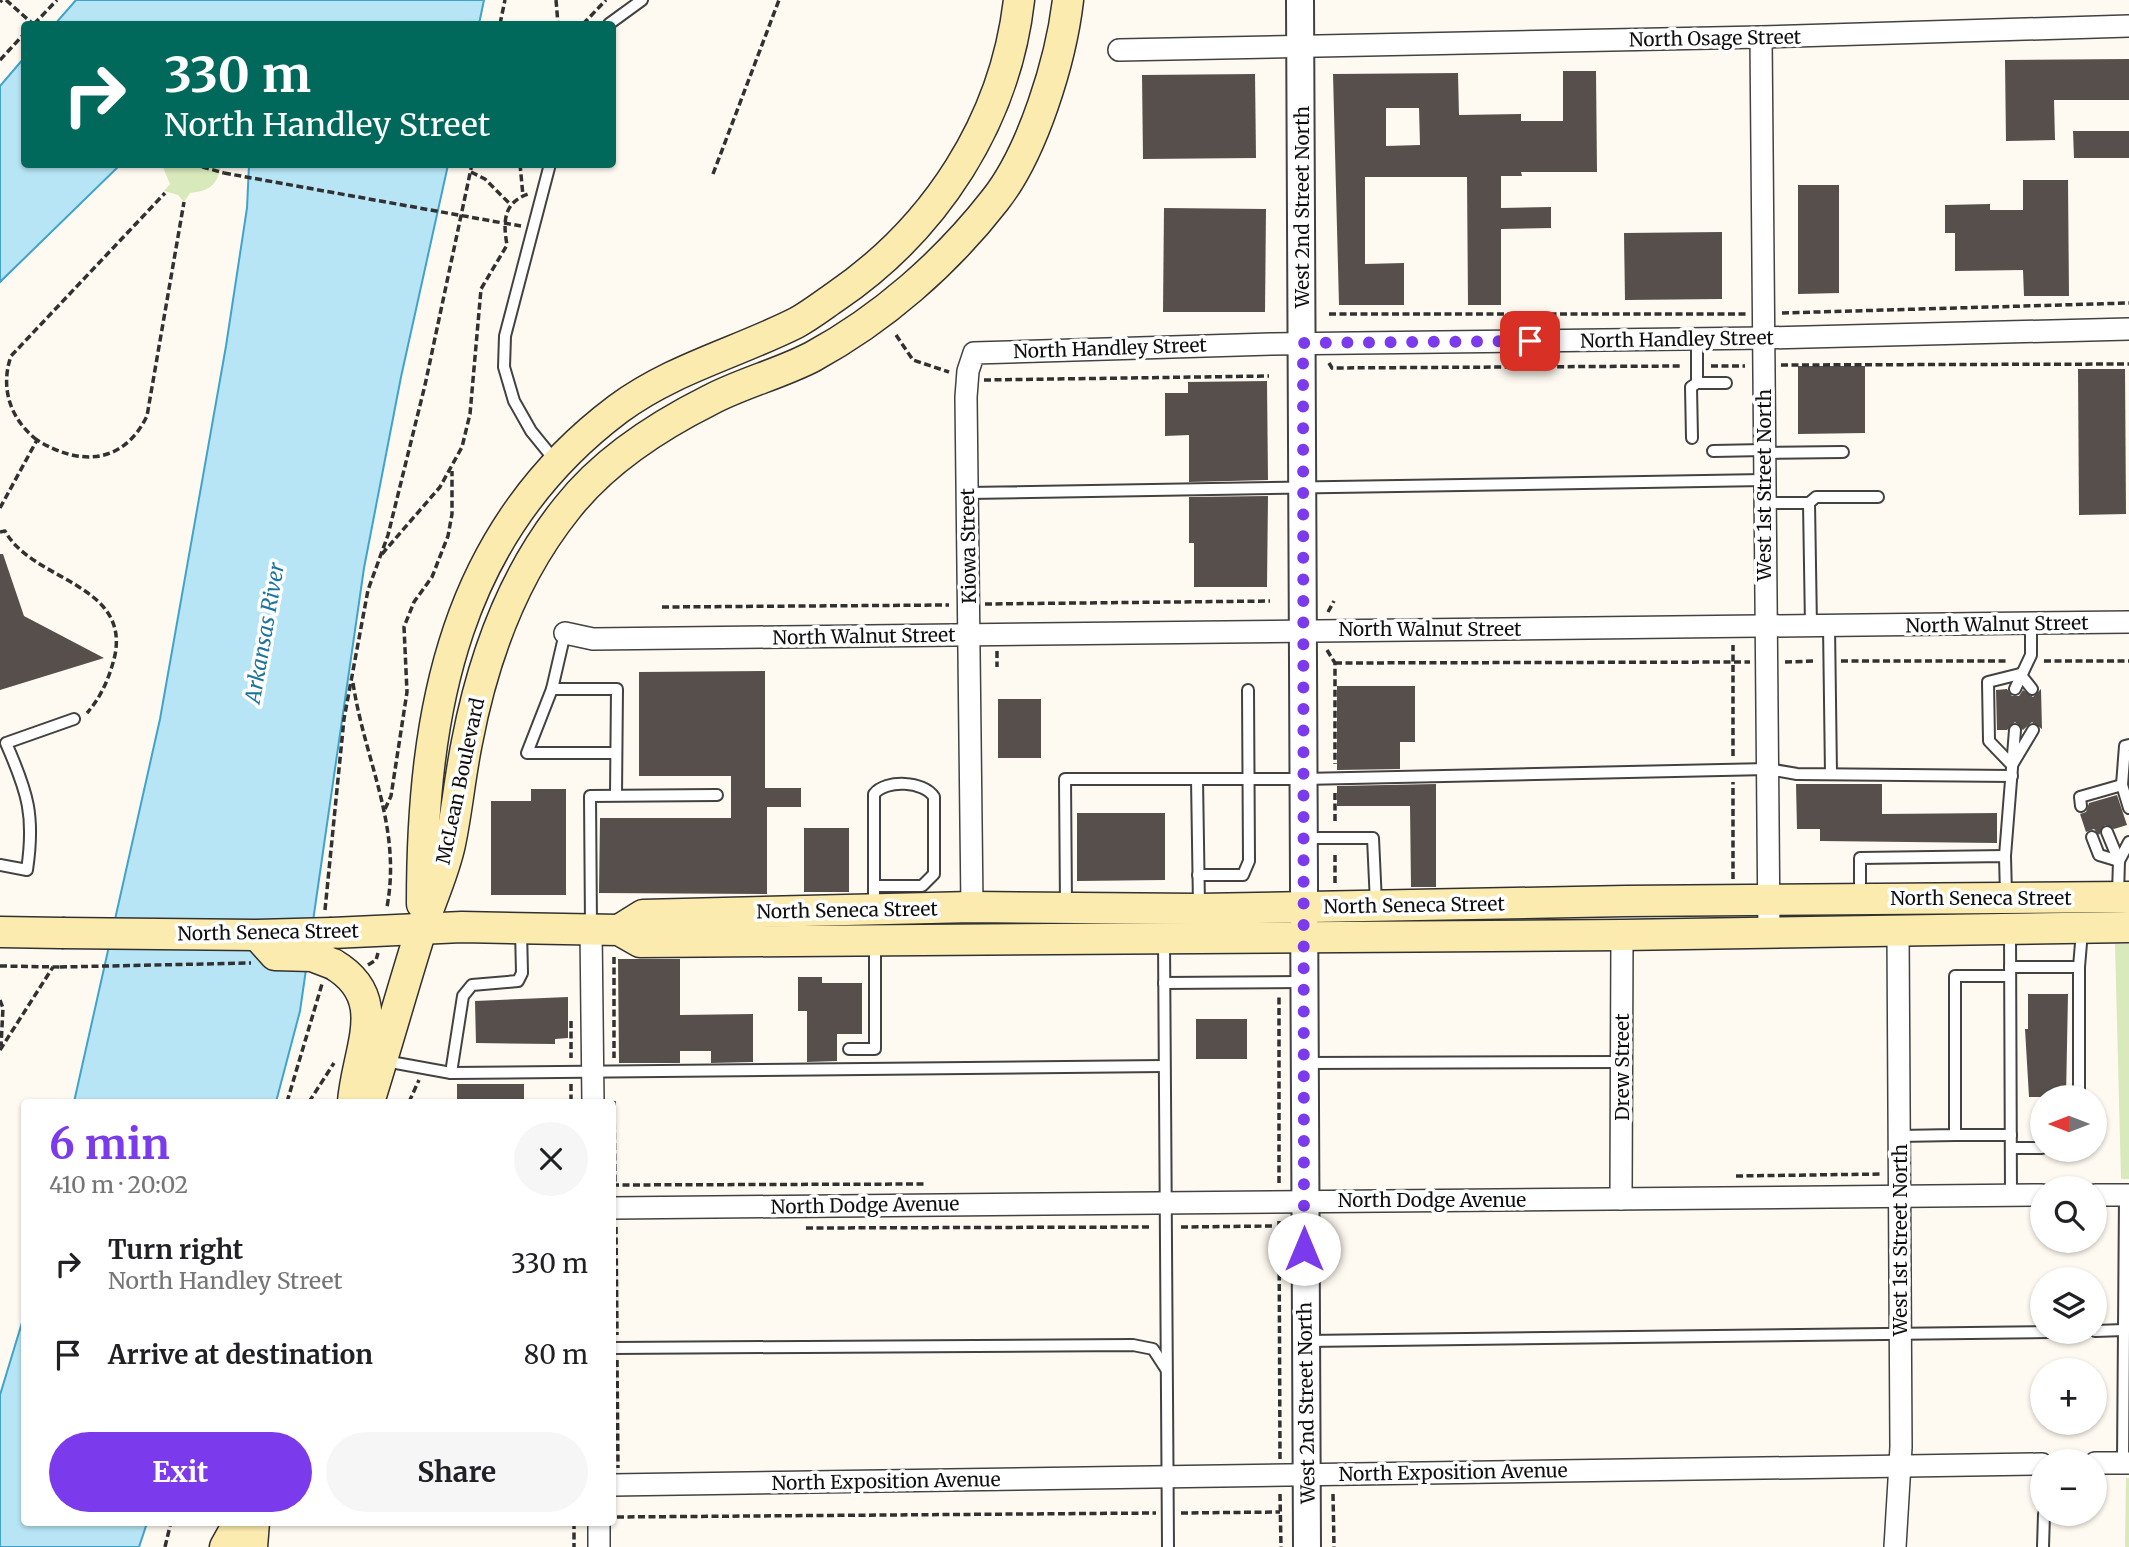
<!DOCTYPE html>
<html lang="en">
<head>
<meta charset="utf-8">
<style>
	:root { --surface:#fff; --page:#f6f6f6; --text:#202124; --muted:#757577; --accent:#7c3aed }
	body { margin:0; font-family:Merriweather,serif; background:var(--page); color:var(--text); height:100vh; display:flex; flex-direction:column; font-size:26px; white-space:nowrap }
	* { box-sizing:border-box; margin:0 }
	p { font-size:23px; color:var(--muted) }
	.icon { flex:none; width:38px; height:38px; fill:none; stroke:currentColor; stroke-width:2; stroke-linecap:round; stroke-linejoin:round }
	.map { position:relative; flex:1; overflow:hidden }
	.sheet { position:absolute; left:21px; top:1099px; width:595px; height:427px; display:flex; flex-direction:column; background:var(--surface); border-radius:7px; box-shadow:0 2px 5px #0004 }
	.sheet>* { flex:none }
	.guide { position:absolute; left:21px; top:21px; width:595px; height:147px; border-radius:7px; box-shadow:0 2px 5px #0004; background:#00695c; color:#fff; overflow:hidden }
	.needle { width:46px; rotate:270deg }
	.fabs { position:absolute; left:2030px; top:1085px; display:grid; gap:14px }
	.fabs a { display:grid; place-items:center; width:77px; height:77px; border-radius:50%; background:var(--surface); box-shadow:0 2px 5px #0004; font-size:35px }
	.pin { position:absolute; display:grid; place-items:center; width:60px; height:60px; color:#fff; margin:-30px; border-radius:14px; box-shadow:0 4px 10px #0006 }
	.me { position:absolute; width:77px; margin:-38px; rotate:0deg; stroke-linejoin:round; filter:drop-shadow(0 0 5px #0008) }
	.turn { display:flex; align-items:center; gap:24px; height:147px; padding:0 28px; font-size:32px }
	.turn .icon { width:91px; height:91px; stroke-width:2.5 }
	.turn b { display:block; font-size:49px; line-height:60px }
	.round { display:grid; place-items:center; flex:none; width:74px; height:74px; border-radius:37px; background:var(--page) }
	.overview { display:flex; align-items:center; justify-content:space-between; height:119px; padding:0 28px }
	h1 { font-size:42px; font-weight:700; line-height:52px; color:var(--accent) }
	.action { display:flex; gap:14px; margin-top:auto; padding:14px 28px }
	.action a { flex:1; height:80px; border-radius:42px; background:var(--accent); color:#fff; font-size:28px; font-weight:700; line-height:80px; text-align:center }
	.action a+a { background:var(--page); color:var(--text) }
	ul { padding:0; list-style:none }
	li { display:flex; align-items:center; gap:21px; height:91px; padding:0 28px }
	li div { flex:1 }
	li b { display:block; font-size:26px }
	li em { font-style:normal }
	.map>svg:first-child { display:block }
	.green { fill:#d8e9bb }
	.water { fill:#b7e5f5; stroke:#40a3ca; stroke-width:2 }
	.building { fill:#574f4b; fill-rule:evenodd }
	.lines { fill:none; stroke-linecap:round; stroke-linejoin:round }
	.service-casing { stroke:#424242; stroke-width:14 }
	.minor-casing { stroke:#424242; stroke-width:24 }
	.tertiary-casing { stroke:#424242; stroke-width:30 }
	.secondary-casing { stroke:#313131; stroke-width:33 }
	.path { stroke:#313131; stroke-width:3.5; stroke-dasharray:7 3.5; stroke-linecap:butt }
	.service { stroke:#fff; stroke-width:10 }
	.minor { stroke:#fff; stroke-width:21 }
	.tertiary { stroke:#fff; stroke-width:26 }
	.secondary { stroke:#fcebae; stroke-width:30 }
	.secondary-bridge-casing { stroke:#313131; stroke-width:33; stroke-linecap:butt }
	.path-bridge { stroke:#313131; stroke-width:3.5; stroke-dasharray:7 3.5; stroke-linecap:butt }
	.secondary-bridge { stroke:#fcebae; stroke-width:30 }
	.route { stroke:#7c3aed; stroke-width:12; stroke-dasharray:0 21.6 }
	.labels { text-anchor:middle; stroke-width:7; stroke-linejoin:round; paint-order:stroke }
	.street-label { font-size:19px; fill:#0f0f0f; stroke:#fff }
	.water-label { font-size:21px; font-style:italic; fill:#1b749e; stroke:#fff }
</style>
</head>
<body>
<div class="map">
<svg width="2129" height="1547" viewBox="0 0 2129 1547">
	<rect width="100%" height="100%" fill="#fffaf1"/>
	<g class="green">
		<path d="M162 165 249 164V165L221 166C217 186 209 191 190 193L184 202 178 195 164 191 170 184Z"/>
		<path d="M2115 944H2129V1179H2121Z"/>
		<path d="M2126 1478H2129V1547H2125Z"/>
	</g>
	<g class="water">
		<path d="M76 0H484L479 24H55Z"/>
		<path d="M24 58V164L120 165 0 282V86Z"/>
		<path d="M249 165H448L401 377 364 568 300 1011 276 1102H74L160 719 226 346 247 208Z"/>
		<path d="M24 1316V1522L147 1523 139 1547H0V1395Z"/>
	</g>
	<g class="building">
		<path d="M2129 59V100H2054L2055 140 2006 141 2005 60Z"/>
		<path d="M1563 71H1596L1597 172H1521L1522 176H1501V208L1551 207V228L1501 229V305H1468L1467 177H1365V264L1404 263V305H1339L1333 74 1458 73 1459 115 1521 114V121H1563ZM1386 108H1419L1420 145 1386 146Z"/>
		<path d="M1255 74 1256 158 1143 159 1142 75Z"/>
		<path d="M2073 131H2129V158H2074Z"/>
		<path d="M2023 180H2068L2069 296H2024L2023 270 1955 271V233H1945V205L1990 204V210H2023Z"/>
		<path d="M1798 185H1839V293L1798 294Z"/>
		<path d="M1164 208 1266 209 1265 312H1163Z"/>
		<path d="M1722 232V299L1625 300 1624 233Z"/>
		<path d="M1798 366H1865V433L1798 434Z"/>
		<path d="M2078 369H2125L2126 514 2079 515Z"/>
		<path d="M1267 381 1268 480 1189 482V435L1165 436V393H1188V382Z"/>
		<path d="M1268 496 1267 587H1194V543H1189V497Z"/>
		<path d="M0 554H3L24 616 104 658 0 690Z"/>
		<path d="M765 671V788H801V807H767V894L599 893 600 818H731V776H639V672Z"/>
		<path d="M1337 686H1415V742H1400V769L1337 770Z"/>
		<path d="M2007 689 2012 696H2019L2023 690 2033 697 2041 689 2042 729 2032 722 2023 730 2015 722 2007 730H1997L1996 690Z"/>
		<rect x="998" y="699" width="43" height="59"/>
		<path d="M1436 784V887H1411L1410 806H1337V786Z"/>
		<path d="M1796 784H1882V814L1997 813V843L1820 841V829H1797Z"/>
		<path d="M531 789H566V895H491V801H531Z"/>
		<path d="M2117 795 2127 825 2114 829 2105 825 2099 835 2094 829 2086 832 2080 814 2086 812 2089 803Z"/>
		<path d="M1077 813H1165V880L1077 881Z"/>
		<rect x="804" y="828" width="45" height="64"/>
		<path d="M618 959H680V1015L753 1014V1062L711 1063V1051H680V1063H619Z"/>
		<path d="M798 977H822V983H862V1034H837V1061L807 1062V1011H798Z"/>
		<path d="M2028 994H2068L2066 1097H2029L2025 1029H2028Z"/>
		<path d="M568 997V1038L555 1039V1044L476 1043 475 1001Z"/>
		<rect x="1196" y="1019" width="51" height="40"/>
		<rect x="457" y="1084" width="67" height="18"/>
	</g>
	<g class="lines">
		<defs>
			<g id="service">
				<path d="M609 24 642 0"/>
				<path d="M550 164 505 336 504 367 514 401 531 431 557 463"/>
				<path d="M1697 339V383"/>
				<path d="M1692 438 1691 387 1697 383H1726"/>
				<path d="M1713 451 1764 450"/>
				<path d="M1764 453 1843 452"/>
				<path d="M968 493 1764 480"/>
				<path d="M1764 503H1809"/>
				<path d="M1811 626 1809 503 1816 497H1878"/>
				<path d="M1829 626 1831 774"/>
				<path d="M552 689 565 633"/>
				<path d="M2015 689 2031 655V623"/>
				<path d="M2032 689 2020 674 1988 682 1989 741 2012 765 2033 730"/>
				<path d="M1197 779 1199 906"/>
				<path d="M2122 785 2125 746 2129 745"/>
				<path d="M616 795 617 689H552L527 753H616"/>
				<path d="M2081 806 2080 797 2122 785 2129 808"/>
				<path d="M2107 832 2119 861"/>
				<path d="M2092 837 2099 855 2119 861"/>
				<path d="M1304 838H1373L1376 903"/>
				<path d="M2005 856 2015 730"/>
				<path d="M0 865 27 870C35 816 28 793 6 743L74 719"/>
				<path d="M1198 875H1243L1249 861 1248 690"/>
				<path d="M874 886H922L934 874V797C924 781 886 779 874 794V895L875 907"/>
				<path d="M2118 894 2119 861 2129 842"/>
				<path d="M1860 896V858L2005 856 2006 895"/>
				<path d="M1066 907 1065 779H1303L1768 769 1797 774 2012 776"/>
				<path d="M591 926 590 796 717 795"/>
				<path d="M2010 932 2011 1195"/>
				<path d="M1164 941 1168 1547"/>
				<path d="M2010 967H2079L2082 931"/>
				<path d="M1164 983 1304 982"/>
				<path d="M849 1049H875V944"/>
				<path d="M385 1061 451 1073 1164 1066"/>
				<path d="M1306 1063 1621 1062"/>
				<path d="M451 1073 463 996 472 985 518 981 522 973 521 930"/>
				<path d="M2079 1097V967"/>
				<path d="M1955 1135H2011"/>
				<path d="M1899 1136 1955 1135V976H2010"/>
				<path d="M2011 1148H2042"/>
				<path d="M2095 1331 2124 1330"/>
				<path d="M1306 1341 2049 1332"/>
				<path d="M612 1348 1133 1345 1153 1349 1166 1369"/>
				<path d="M2123 1462 2125 1196"/>
				<path d="M2043 1547 2044 1514"/>
			</g>
			<g id="minor">
				<path d="M1761 37 1769 933"/>
				<path d="M1119 50 1761 37 2129 26"/>
				<path d="M565 633 593 639 2129 622"/>
				<path d="M972 907 966 397 968 371 974 353 1271 344 1763 338 2129 329"/>
				<path d="M591 929 593 1102"/>
				<path d="M2095 1195H2129"/>
				<path d="M1621 1199 1622 935"/>
				<path d="M612 1208 2042 1195"/>
				<path d="M2095 1463H2129"/>
				<path d="M612 1485 2042 1464"/>
				<path d="M599 1522V1547"/>
				<path d="M1895 1547 1901 1447 1898 932"/>
			</g>
			<path id="tertiary" d="M1300 0 1307 1547"/>
			<g id="secondary">
				<path d="M422 904C422 711 454 532 618 409 672 369 736 353 796 323 809 316 822 306 835 297 935 229 1005 122 1019 0"/>
				<path d="M619 930 643 915 972 907 1199 909 1626 901 2129 897"/>
				<path d="M0 932 62 933"/>
				<path d="M332 933 462 927 619 930 640 942 1622 935 2129 927"/>
				<path d="M333 964C391 998 357 1049 353 1102"/>
				<path d="M369 1102C387 1045 403 987 421 930 430 902 444 873 450 844 457 811 460 776 467 742 483 658 513 575 567 508 603 462 658 426 710 400 742 383 779 374 812 357 882 319 946 263 995 200 1033 152 1061 60 1068 0"/>
				<path d="M225 1547 239 1522"/>
				<path d="M252 1547 254 1522"/>
			</g>
		</defs>
		<use href="#service" class="service-casing"/>
		<use href="#minor" class="minor-casing"/>
		<use href="#tertiary" class="tertiary-casing"/>
		<use href="#secondary" class="secondary-casing"/>
		<g class="path">
			<path d="M6 0 33 24"/>
			<path d="M556 0 558 24"/>
			<path d="M0 2 2 0"/>
			<path d="M34 24 57 0"/>
			<path d="M500 24 505 0"/>
			<path d="M583 24 606 0"/>
			<path d="M0 60 24 34"/>
			<path d="M192 164 224 173"/>
			<path d="M520 164 523 196"/>
			<path d="M471 172 485 179 510 204"/>
			<path d="M713 174 779 0"/>
			<path d="M504 223 521 226"/>
			<path d="M1782 313 2129 303"/>
			<path d="M1329 314H1747"/>
			<path d="M896 335 913 360 949 372"/>
			<path d="M1329 363 1332 368 1682 366"/>
			<path d="M1781 365 2129 364"/>
			<path d="M1711 366H1745"/>
			<path d="M984 380 1269 376"/>
			<path d="M37 440C10 419 0 388 11 356L165 193"/>
			<path d="M0 508 37 440C79 466 123 465 147 416L184 202"/>
			<path d="M0 532 5 531C32 581 129 583 115 655 110 676 102 696 87 713"/>
			<path d="M382 554 440 487 462 447 470 414 481 289 507 245C503 222 503 203 528 194"/>
			<path d="M985 604 1270 601"/>
			<path d="M662 607 949 605"/>
			<path d="M1328 612 1334 601"/>
			<path d="M1327 650 1335 663V764"/>
			<path d="M997 651V667"/>
			<path d="M1841 661H2009"/>
			<path d="M2044 661H2129"/>
			<path d="M1785 662 1816 661"/>
			<path d="M1335 663 1750 662"/>
			<path d="M353 683C365 762 402 826 387 907"/>
			<path d="M1733 756V645"/>
			<path d="M1335 793V824"/>
			<path d="M385 809 391 796 407 692 404 627 414 602 432 577 448 536 452 514V471"/>
			<path d="M1733 879V782"/>
			<path d="M1335 883V853"/>
			<path d="M325 910 344 719 368 590 388 535 425 385 472 164"/>
			<path d="M614 957V1058"/>
			<path d="M368 965 376 960 378 953"/>
			<path d="M0 966 60 967"/>
			<path d="M0 1000 3 1008 1 1046"/>
			<path d="M571 1021V1058"/>
			<path d="M0 1050 53 967"/>
			<path d="M571 1084V1102"/>
			<path d="M614 1101 615 1184"/>
			<path d="M287 1102 322 984"/>
			<path d="M309 1102 334 1063"/>
			<path d="M409 1102 419 1080"/>
			<path d="M1736 1176 1882 1174"/>
			<path d="M1279 1183V995"/>
			<path d="M612 1185 925 1184"/>
			<path d="M1279 1221 1280 1459"/>
			<path d="M616 1227 617 1335"/>
			<path d="M1181 1227 1273 1226"/>
			<path d="M806 1228 1152 1227"/>
			<path d="M617 1360 618 1468"/>
			<path d="M1280 1494 1281 1547"/>
			<path d="M1333 1494 1334 1547"/>
			<path d="M1181 1513 1280 1512"/>
			<path d="M617 1517 1156 1513"/>
			<path d="M574 1522V1547"/>
			<path d="M165 1547 171 1522"/>
		</g>
		<use href="#service" class="service"/>
		<use href="#minor" class="minor"/>
		<use href="#tertiary" class="tertiary"/>
		<use href="#secondary" class="secondary"/>
		<defs>
			<g id="secondary-bridge">
				<path d="M62 933 257 935 332 933"/>
				<path d="M257 935 275 955 312 956 333 964"/>
			</g>
		</defs>
		<use href="#secondary-bridge" class="secondary-bridge-casing"/>
		<g class="path-bridge">
			<path d="M224 173 503 223"/>
			<path d="M60 967 251 963"/>
		</g>
		<use href="#secondary-bridge" class="secondary-bridge"/>
	</g>
	<g class="lines">
		<path class="route" d="M1304 1249 1303 343 1530 341"/>
	</g>
	<g class="labels">
		<g class="street-label">
			<text transform="translate(1715 38) rotate(-1)" y="7">North Osage Street</text>
			<text transform="translate(1302 207) rotate(-90)" y="7">West 2nd Street North</text>
			<text transform="translate(1677 339) rotate(-1)" y="7">North Handley Street</text>
			<text transform="translate(1110 348) rotate(-2)" y="7">North Handley Street</text>
			<text transform="translate(1764 485) rotate(-90)" y="7">West 1st Street North</text>
			<text transform="translate(968 546) rotate(-91)" y="7">Kiowa Street</text>
			<text transform="translate(1997 624) rotate(-1)" y="7">North Walnut Street</text>
			<text x="1430" y="636">North Walnut Street</text>
			<text transform="translate(864 636) rotate(-1)" y="7">North Walnut Street</text>
			<text transform="translate(460 781) rotate(-78)" y="7">McLean Boulevard</text>
			<text x="1981" y="905">North Seneca Street</text>
			<text transform="translate(1414 905) rotate(-1)" y="7">North Seneca Street</text>
			<text transform="translate(847 910) rotate(-1)" y="7">North Seneca Street</text>
			<text transform="translate(268 932) rotate(-1)" y="7">North Seneca Street</text>
			<text transform="translate(1622 1067) rotate(-90)" y="7">Drew Street</text>
			<text x="1432" y="1207">North Dodge Avenue</text>
			<text transform="translate(865 1205) rotate(-1)" y="7">North Dodge Avenue</text>
			<text transform="translate(1900 1240) rotate(-90)" y="7">West 1st Street North</text>
			<text transform="translate(1306 1403) rotate(-91)" y="7">West 2nd Street North</text>
			<text transform="translate(1453 1472) rotate(-1)" y="7">North Exposition Avenue</text>
			<text transform="translate(886 1481) rotate(-1)" y="7">North Exposition Avenue</text>
		</g>
		<g class="water-label">
			<text transform="translate(265 633) rotate(-80)" y="7">Arkansas River</text>
		</g>
	</g>
</svg>
<div class="fabs">
<a><svg class="needle" viewBox="-14 -14 28 28"><path d="M0-13l5 13h-10z" fill="#e53935"/><path d="M0 13l5-13h-10z" fill="#757577"/></svg></a>
<a><svg class="icon" aria-label="search" viewBox="0 0 24 24"><circle cx="10" cy="10" r="6"/><path d="M15 15l6 6"/></svg></a>
<a><svg class="icon" aria-label="layers" viewBox="0 0 24 24"><path d="M12 4l9 5-9 5-9-5zM3 14l9 5 9-5"/></svg></a>
<a>+</a>
<a>−</a>
</div>
<div class="pin" style="left:1530px;top:341px;background:#d93025"><svg class="icon" aria-label="arrive" viewBox="0 0 24 24"><path d="M6 21V4h12l-3 4 3 4H6"/></svg></div>
<svg class="me" style="left:1304px;top:1249px" viewBox="-20 -20 40 40"><circle r="19" fill="#fff"/><path d="M0-13L10 11 0 6-10 11z" fill="#7c3aed"/></svg>
<div class="guide">
<div class="turn"><svg class="icon" aria-label="right" viewBox="0 0 24 24"><path d="M7 20v-9h11M14 6l5 5-5 5"/></svg><div><b>330 m</b>North Handley Street</div></div>
</div>
<section class="sheet">
<div class="overview"><div><h1>6 min</h1><p>410 m · 20:02</p></div><a class="round"><svg class="icon" aria-label="close" viewBox="0 0 24 24"><path d="M6 6l12 12M18 6L6 18"/></svg></a></div>
<ul>
<li><svg class="icon" aria-label="right" viewBox="0 0 24 24"><path d="M7 20v-9h11M14 6l5 5-5 5"/></svg><div><b>Turn right</b><p>North Handley Street</p></div><em>330 m</em></li>
<li><svg class="icon" aria-label="arrive" viewBox="0 0 24 24"><path d="M6 21V4h12l-3 4 3 4H6"/></svg><div><b>Arrive at destination</b></div><em>80 m</em></li>
</ul>
<div class="action"><a>Exit</a><a>Share</a></div>
</section>
</div>
</body>
</html>
